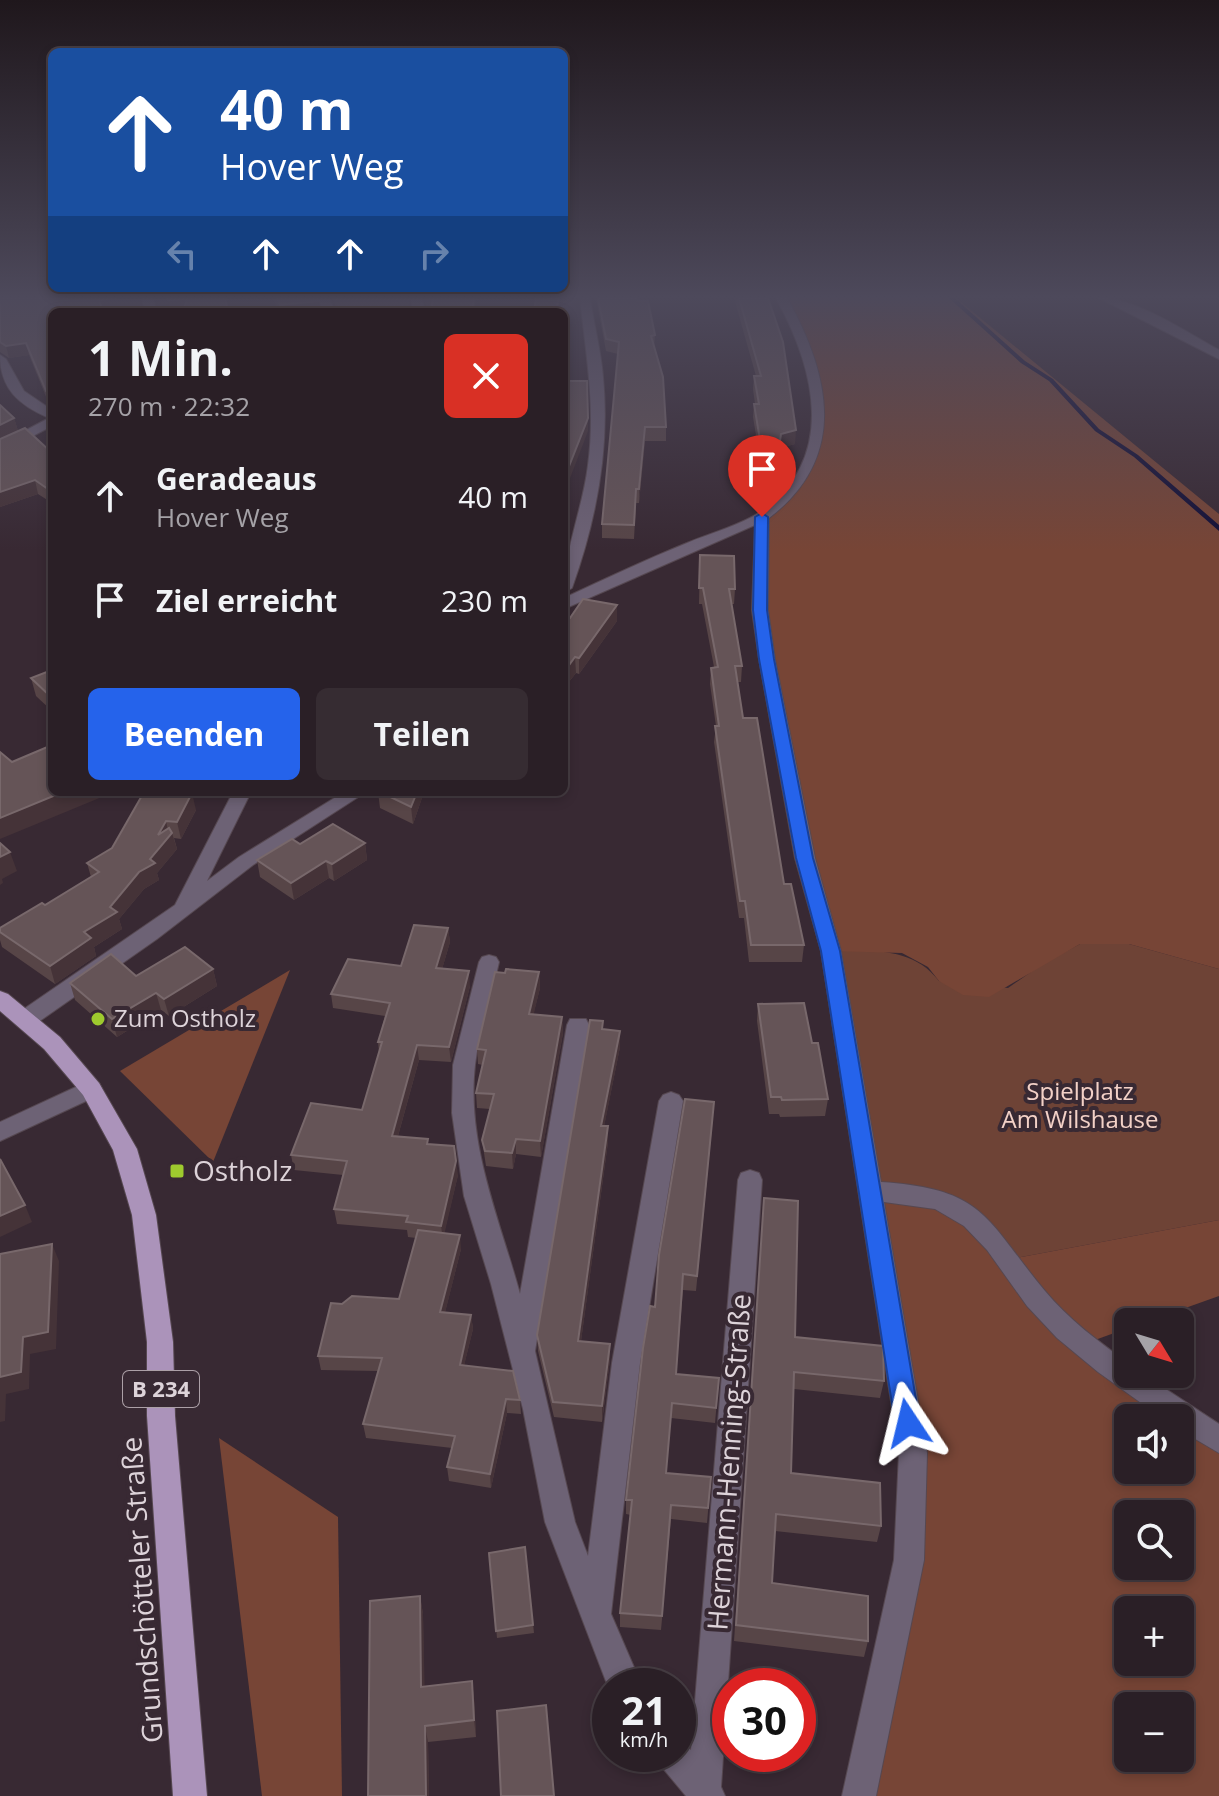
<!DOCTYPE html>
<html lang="de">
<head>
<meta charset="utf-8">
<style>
	:root { --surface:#2a1f26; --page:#362c32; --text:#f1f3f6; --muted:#a5a2a7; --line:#463d43; --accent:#2563eb }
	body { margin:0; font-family:"Open Sans",sans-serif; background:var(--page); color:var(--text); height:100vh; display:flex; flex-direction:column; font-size:30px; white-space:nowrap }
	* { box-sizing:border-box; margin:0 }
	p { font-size:26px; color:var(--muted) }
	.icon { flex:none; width:44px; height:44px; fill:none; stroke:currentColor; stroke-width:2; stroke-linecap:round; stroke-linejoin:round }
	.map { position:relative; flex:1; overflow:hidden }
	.details { position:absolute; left:48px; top:308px; width:520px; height:488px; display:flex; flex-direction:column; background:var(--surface); border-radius:12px; box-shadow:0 4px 12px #0003,0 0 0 2px var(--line) }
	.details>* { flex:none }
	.banner { position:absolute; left:48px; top:48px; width:520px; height:244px; border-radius:12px; box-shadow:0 4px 12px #0003,0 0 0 2px var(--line); background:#1a4fa0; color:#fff; overflow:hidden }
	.needle { width:52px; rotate:128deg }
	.controls { position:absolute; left:1114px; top:1308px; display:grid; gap:16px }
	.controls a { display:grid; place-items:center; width:80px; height:80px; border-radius:12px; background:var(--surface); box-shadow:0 4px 12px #0003,0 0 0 2px var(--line); font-size:40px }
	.speed { position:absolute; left:592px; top:1668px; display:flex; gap:16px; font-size:40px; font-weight:700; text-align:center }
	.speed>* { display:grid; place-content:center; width:104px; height:104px; border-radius:50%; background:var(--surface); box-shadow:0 4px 12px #0003,0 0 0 2px var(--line); line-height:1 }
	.speed small { font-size:20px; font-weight:400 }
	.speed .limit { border:12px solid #d22; background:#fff; color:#111 }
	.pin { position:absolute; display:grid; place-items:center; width:68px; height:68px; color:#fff; margin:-82px -34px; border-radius:50% 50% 50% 0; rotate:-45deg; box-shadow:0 0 8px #0007 }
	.pin .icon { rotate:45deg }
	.me { position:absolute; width:88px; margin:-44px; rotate:350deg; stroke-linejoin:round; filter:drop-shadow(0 0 6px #0008) }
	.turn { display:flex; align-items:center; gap:28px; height:168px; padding:0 40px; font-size:36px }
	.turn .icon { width:104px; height:104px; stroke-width:2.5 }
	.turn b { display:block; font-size:56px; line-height:68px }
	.lanes { display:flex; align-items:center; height:76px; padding:0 40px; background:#0003; justify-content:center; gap:40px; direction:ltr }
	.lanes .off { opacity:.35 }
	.round { display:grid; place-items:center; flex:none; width:84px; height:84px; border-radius:12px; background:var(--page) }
	.headline { display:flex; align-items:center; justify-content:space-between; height:136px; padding:0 40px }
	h1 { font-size:48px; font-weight:700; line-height:60px }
	.action { display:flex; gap:16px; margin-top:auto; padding:16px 40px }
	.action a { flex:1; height:92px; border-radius:12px; background:var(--accent); color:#fff; font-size:32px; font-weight:700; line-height:92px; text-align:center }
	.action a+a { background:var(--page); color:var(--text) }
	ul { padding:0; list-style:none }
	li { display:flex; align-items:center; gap:24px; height:104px; padding:0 40px }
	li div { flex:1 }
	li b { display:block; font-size:30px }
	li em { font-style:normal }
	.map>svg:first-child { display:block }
	.green { fill:#6e4336 }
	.forest { fill:#774536; fill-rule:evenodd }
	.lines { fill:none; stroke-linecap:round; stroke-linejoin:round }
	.stream { fill:#141037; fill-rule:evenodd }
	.minor-casing { stroke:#564851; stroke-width:2 }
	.primary-casing { stroke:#564851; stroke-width:2 }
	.minor { fill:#6d6275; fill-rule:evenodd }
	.primary { fill:#ab93ba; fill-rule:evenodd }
	.wall { fill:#574547 }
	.shaded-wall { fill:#453338 }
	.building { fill:#655457; stroke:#78686b; stroke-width:2 }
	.route { fill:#2563eb; stroke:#184099; stroke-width:2 }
	.poi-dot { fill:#9eca2e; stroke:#382933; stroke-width:3 }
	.labels { text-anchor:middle; stroke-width:8; stroke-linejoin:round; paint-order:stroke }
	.shield { fill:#382933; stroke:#aca0a7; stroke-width:2 }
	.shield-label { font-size:22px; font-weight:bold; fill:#ddd3d9 }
	.poi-label { font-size:24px; fill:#ddd3d9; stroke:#382933; text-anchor:start }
	.park-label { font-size:24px; fill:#f3d1c7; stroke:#382933 }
	.near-poi-label { font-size:28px; fill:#ddd3d9; stroke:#382933; text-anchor:start }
	.near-street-label { font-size:28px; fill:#ddd3d9; stroke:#382933 }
</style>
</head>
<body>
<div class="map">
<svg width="1219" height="1796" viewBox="0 0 1219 1796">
	<rect width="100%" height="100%" fill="#382933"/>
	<path class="green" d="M1080 944H1129L1219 969V1220L1006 1260 869 1191 831 951C871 951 912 946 939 981L1008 988 1041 965Z"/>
	<g class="forest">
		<path d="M781 298H956L1219 514V969L1129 944H1080L989 997 963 995 939 981 928 967 902 953 831 951 767 659 762 517 801 478 820 403Z"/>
		<path d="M290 970 213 1162 120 1071Z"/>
		<path d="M869 1191 959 1209 1006 1260 1219 1220V1296L1146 1322H1128V1328L1084 1344 1219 1440V1796H859L913 1453ZM1128 1418H1180V1470H1128ZM1128 1514H1180V1566H1128ZM1128 1610H1180V1662H1128ZM1128 1706H1180V1758H1128Z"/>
		<path d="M219 1438 338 1517 342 1796H262Z"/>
	</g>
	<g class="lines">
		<path class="stream" d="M949 298H955L1025 361 1053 379 1099 429 1138 455 1219 525V531L1134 457 1095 431 1049 381 1021 363Z"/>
		<defs>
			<g id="minor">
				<path d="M142 298H153L157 312H145Z"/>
				<path d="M318 298H329L335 312H323Z"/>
				<path d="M411 298H422L425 312H413Z"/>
				<path d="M580 298H590C594 325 601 351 603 377 610 449 596 521 572 588L564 593C564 550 583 508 588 465 596 407 586 355 580 298Z"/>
				<path d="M776 298H787C830 375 849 457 769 518L768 610 775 659 815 858 841 951 881 1182C986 1189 985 1219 1045 1291 1068 1319 1099 1342 1128 1363V1374H1143L1219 1424V1453L1180 1430V1418H1162L1098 1372 1057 1338 1027 1306 987 1250 964 1226 935 1209 884 1202 927 1453 924 1560 876 1796H842L894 1560 899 1453 821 951 795 858 759 659 752 610 755 525 564 609V598C605 579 645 560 687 543 710 533 739 526 760 512 839 458 814 367 776 298Z"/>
				<path d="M1099 298C1137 298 1186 332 1219 350V359Z"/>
				<path d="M0 355 6 359 24 391 52 410V426L0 453V444L49 418C19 405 0 389 0 355Z"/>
				<path d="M233 792H251L207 881 239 857 344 792H366L253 865 157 939 34 1025H18L15 1019 18 1013 175 905Z"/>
				<path d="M489 955 496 957 499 962C492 995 479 1030 475 1065 466 1144 500 1220 520 1294L567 1025 570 1019H586L589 1025 535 1351 575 1522 588 1556 612 1363 659 1101 663 1095 671 1092 679 1095 683 1101 640 1363 611 1614 642 1686H610V1689L607 1684 545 1522 523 1409 491 1284 464 1196 452 1113 453 1065 479 962 482 957Z"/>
				<path d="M91 1080 99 1083 102 1089 99 1095 0 1141V1122Z"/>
				<path d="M750 1170 759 1173 762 1180 721 1787 725 1796H686L661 1766 657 1754H678V1740L691 1750 738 1180 741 1173Z"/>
			</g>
			<path id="primary" d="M0 991 8 994 60 1037 99 1083 137 1149 156 1215 173 1342 175 1416 207 1796H173L147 1416V1342L132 1215 113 1150 83 1095 44 1049 0 1011Z"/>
		</defs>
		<use href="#minor" class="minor-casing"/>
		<use href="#primary" class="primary-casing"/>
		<use href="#minor" class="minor"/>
		<use href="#primary" class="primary"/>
	</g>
	<g class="wall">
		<path d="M0 298H139L141 308 103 312 52 407 49 404 29 355 9 358 0 352Z"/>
		<path d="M273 298H318L320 312H279Z"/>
		<path d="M332 298H409L410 311H338Z"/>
		<path d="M423 298H476L474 312 428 311Z"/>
		<path d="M596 298H636L655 335 654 348 666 427V441H645L639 503H636L634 539 602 538V524L618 354 606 351Z"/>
		<path d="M734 298H768L795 444 780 448 773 496H766L753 417 754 404H755L753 389 754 376H756Z"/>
		<path d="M14 418 18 431 52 453V503L38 494 0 507Z"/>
		<path d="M700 555 735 589 734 604H731L742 666 741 682H737L743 718 784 884 804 945 802 962H749L744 918H739L714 742 716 726 710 684 711 668 714 667 702 604H699Z"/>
		<path d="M617 605V621L579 674 576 673 564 688V618H570Z"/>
		<path d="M52 670V711L36 696 31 678Z"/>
		<path d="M144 792 196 810 181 839 174 838 177 849 157 873 159 880 144 889 119 919 122 929 94 947 96 956 55 984 2 947 0 940V928L45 905 91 877 87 863 112 848Z"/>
		<path d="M378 792H424L413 824 380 808Z"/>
		<path d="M365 843 367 860 334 881 329 878 294 900 260 877 257 860 300 844Z"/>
		<path d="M448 928 450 942 442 969 470 986 451 1062 419 1060 398 1136 428 1139V1144L458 1175 444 1233 461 1249 445 1312 471 1315 473 1329 464 1365 520 1400 521 1414 507 1413 491 1488 449 1481 447 1467 452 1448 366 1438 363 1424 378 1371 321 1370 318 1356 342 1304 399 1299 416 1238 408 1237 407 1230 337 1224 334 1209 343 1175 294 1170 291 1155 362 1110 379 1052 378 1042 385 1016 333 1008 331 994 401 966Z"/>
		<path d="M213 969 217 986 169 1016 161 1010 117 1037 75 1000 70 983Z"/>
		<path d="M539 972 540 988 533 1015 562 1017 563 1033 541 1157 516 1154 513 1169 486 1166 482 1140 490 1109 477 1108 476 1093 483 1065 478 1064 477 1049 505 973Z"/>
		<path d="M758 1004 812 1043 828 1099 825 1116 780 1117 779 1114H769L757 1021Z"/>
		<path d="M603 1021V1029L620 1031V1047L604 1126H608V1142L581 1341 610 1359 602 1422 554 1417 538 1351 537 1335Z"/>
		<path d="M713 1117 696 1291 683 1290 676 1374 719 1378 715 1423 671 1418 666 1473 711 1477 707 1523 671 1519 661 1630 620 1627V1613L631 1515 626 1514V1500L655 1307Z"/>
		<path d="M764 1198 795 1337 884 1381 880 1398 794 1389 791 1473 881 1526 877 1542 775 1531 772 1583 868 1641 864 1657 734 1641Z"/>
		<path d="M525 1547 534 1633 497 1638 489 1553Z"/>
		<path d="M420 1596 423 1614 424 1687 472 1681 474 1698 476 1737 428 1742 429 1796H368Z"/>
	</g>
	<g class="shaded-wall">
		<path d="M117 298H139L141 308 101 312 99 300Z"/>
		<path d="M157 298 187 299 189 311 170 312 169 304 158 306Z"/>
		<path d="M319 301 320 312H281L280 305Z"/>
		<path d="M227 307 228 312H191Z"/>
		<path d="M26 343 29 355 9 358 6 346Z"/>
		<path d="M14 418 18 431 0 441V425Z"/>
		<path d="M588 418V431L564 494V479Z"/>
		<path d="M645 427V441L639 503V489Z"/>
		<path d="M796 430 795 444 780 448 773 496 781 434Z"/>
		<path d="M35 480 38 494 0 507V492Z"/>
		<path d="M52 487V503L48 489Z"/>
		<path d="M617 605V621L579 674V658Z"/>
		<path d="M575 657 576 673 564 688V672Z"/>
		<path d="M63 792H114L0 839V818Z"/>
		<path d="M417 792H424L413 824 411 807Z"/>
		<path d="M192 793 196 810 181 839 177 822Z"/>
		<path d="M166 821 169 836 172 833 177 849 157 873 159 880 144 889 119 919 122 929 94 947 96 956 55 984 50 966 110 907 150 859 158 835Z"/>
		<path d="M365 843 367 860 334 881 332 864Z"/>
		<path d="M10 852 17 871 2 879 3 883 0 885V857Z"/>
		<path d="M326 861 329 878 294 900 291 883Z"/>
		<path d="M448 928 450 942 438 983 436 968Z"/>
		<path d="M213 969 217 986 169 1016 164 999Z"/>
		<path d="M469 971 470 986 451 1062 449 1047Z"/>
		<path d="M539 972 540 988 530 1030 529 1014Z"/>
		<path d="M156 993 161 1010 117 1037 112 1019Z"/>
		<path d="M562 1017 563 1033 541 1157 540 1141Z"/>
		<path d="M620 1031V1047L601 1142V1126Z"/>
		<path d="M417 1045 419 1060 394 1150 392 1136Z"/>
		<path d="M608 1126V1142L579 1356 578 1341Z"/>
		<path d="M516 1139V1154L513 1169 512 1153Z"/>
		<path d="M456 1161 458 1175 443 1240 441 1226Z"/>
		<path d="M25 1205 32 1222 0 1237V1216Z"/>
		<path d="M460 1235 461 1249 442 1325 440 1312Z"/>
		<path d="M52 1244 59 1261 56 1349 30 1354 29 1389 6 1394 5 1421 0 1422V1377L23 1337Z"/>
		<path d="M471 1315 473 1329 461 1378 460 1365Z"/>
		<path d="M610 1344V1359L602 1422V1406Z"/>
		<path d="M506 1399 507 1413 491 1488 490 1474Z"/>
		<path d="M420 1596 423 1614 425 1704 421 1687Z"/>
		<path d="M472 1681 474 1698 476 1737 474 1720Z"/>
		<path d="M425 1726 428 1742 429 1796H426Z"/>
	</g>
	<g class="building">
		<path d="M0 298H117L99 300 103 312H52V407V397L46 391 26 343 6 346 0 342Z"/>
		<path d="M167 298H225L227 307 183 312 187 299 168 300Z"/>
		<path d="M277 298H318L319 301 280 305Z"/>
		<rect x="336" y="298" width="73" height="1"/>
		<path d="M427 298H474L472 312H431L433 299Z"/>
		<path d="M536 298H558L557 312H534Z"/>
		<path d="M598 298H636L637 301H648L655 335 651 336 663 377 666 427H645L639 489H636L634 525 602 524 619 342 606 339Z"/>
		<path d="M739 298H768L783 342 796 430 781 434 774 481 767 482 754 404H759L754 376H761Z"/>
		<path d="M564 381H587L588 418 564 479Z"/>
		<path d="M0 405 14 418 0 425Z"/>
		<path d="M25 428 52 453V487L48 489 35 480 0 492V439Z"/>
		<path d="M700 555 734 556 735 589H729L742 666H735L743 718H757L784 884H791L804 945H751L745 901H740L715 726H719L711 668 718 667 703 588H699Z"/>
		<path d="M583 599 617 605 579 658 575 657 564 672V618H570Z"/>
		<path d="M52 670V698L31 678Z"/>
		<path d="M52 745V792H63L0 818V752L12 762Z"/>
		<path d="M144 792 192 793 177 822 166 821 158 835 169 828 172 833 150 859 155 863 139 872 110 907 117 912 84 932 91 938 50 966 0 932V928L42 903 45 905 99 872 87 863 112 848Z"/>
		<path d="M380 792H417L411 807Z"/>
		<path d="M333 824 365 843 332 864 326 861 291 883 257 860 292 839 300 844Z"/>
		<path d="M0 843 10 852 0 857Z"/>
		<path d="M414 925 448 928 436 968 469 971 449 1047 417 1045 392 1136 428 1139 427 1144 454 1146 456 1161 441 1226 406 1222 408 1216 334 1209 347 1161 291 1155 311 1103 362 1110 382 1042H378L390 1003 331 994 348 959 401 966Z"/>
		<path d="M185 947 213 969 164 999 156 993 112 1019 70 983 111 954 136 976Z"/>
		<path d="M506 969 539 972 529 1014 562 1017 540 1141 516 1139 512 1153 485 1151 482 1140 494 1094 476 1093 486 1050 477 1049 495 972 505 973Z"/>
		<path d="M804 1003 812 1043H818L828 1099 782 1100 781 1097H771L758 1004Z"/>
		<path d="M590 1020 603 1021 602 1029 620 1031 601 1126H608L578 1341 610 1344 602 1406 553 1402 537 1335Z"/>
		<path d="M685 1099 714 1102 697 1276 683 1274 676 1374 719 1378 716 1408 672 1403 666 1473 711 1477 708 1508 671 1505 662 1616 620 1613 632 1500H626L643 1348 650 1306 655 1307 659 1255Z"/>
		<path d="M0 1159 25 1205 0 1216Z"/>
		<path d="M764 1198 798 1201 795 1337 883 1346 884 1381 794 1372 791 1473 880 1483 881 1526 776 1514 772 1583 868 1596V1641L736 1625Z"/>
		<path d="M418 1230 460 1235 440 1312 471 1315 460 1365 513 1371 520 1400 506 1399 490 1474 447 1467 455 1436 363 1424 382 1358 318 1356 331 1303 342 1304 352 1296 399 1299Z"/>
		<path d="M52 1244 48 1332 23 1337 21 1372 0 1377V1254Z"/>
		<path d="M525 1547 533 1625 496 1631 489 1553Z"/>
		<path d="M420 1596 421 1687 472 1681 474 1720 425 1726 426 1796H368L370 1601Z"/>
		<path d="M546 1705 554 1796H501L497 1711Z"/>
	</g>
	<linearGradient id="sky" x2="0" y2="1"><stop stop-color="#1f171c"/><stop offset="0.54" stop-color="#4d495b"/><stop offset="1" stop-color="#4d495b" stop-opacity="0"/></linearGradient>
	<rect width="1219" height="550" fill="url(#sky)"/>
	<path class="route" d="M762 513 768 517 767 610 774 659 813 858 840 951 920 1423 917 1431 908 1434 899 1431 895 1423 821 951 796 858 759 659 753 610 755 517Z"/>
	<g class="poi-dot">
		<circle cx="98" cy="1019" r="8"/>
		<rect x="169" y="1163" width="16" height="16" rx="4"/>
	</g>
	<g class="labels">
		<rect class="shield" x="123" y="1371" width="76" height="36" rx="6"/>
		<g class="shield-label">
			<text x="161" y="1397">B 234</text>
		</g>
		<g class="poi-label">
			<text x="114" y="1027">Zum Ostholz</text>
		</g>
		<g class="park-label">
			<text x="1080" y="1100">Spielplatz<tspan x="1080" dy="28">Am Wilshause</tspan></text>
		</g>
		<g class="near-poi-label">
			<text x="193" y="1181">Ostholz</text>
		</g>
		<g class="near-street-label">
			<text transform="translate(729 1462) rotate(-86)" y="10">Hermann-Henning-Straße</text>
			<text transform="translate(142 1590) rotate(-94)" y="10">Grundschötteler Straße</text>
		</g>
	</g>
</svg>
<div class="controls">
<a><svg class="needle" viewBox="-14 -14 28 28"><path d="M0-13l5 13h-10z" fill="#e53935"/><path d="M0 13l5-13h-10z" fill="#a5a2a7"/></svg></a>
<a><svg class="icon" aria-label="sound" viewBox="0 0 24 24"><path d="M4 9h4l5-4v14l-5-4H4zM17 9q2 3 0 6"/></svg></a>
<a><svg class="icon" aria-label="search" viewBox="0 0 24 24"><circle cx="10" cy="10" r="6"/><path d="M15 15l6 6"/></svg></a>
<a>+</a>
<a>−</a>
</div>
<div class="speed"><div>21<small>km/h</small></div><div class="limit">30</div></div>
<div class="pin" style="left:762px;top:517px;background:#d93025"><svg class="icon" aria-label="arrive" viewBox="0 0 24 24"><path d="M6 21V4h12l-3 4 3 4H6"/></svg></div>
<svg class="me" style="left:908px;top:1423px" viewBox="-20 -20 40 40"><path d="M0-17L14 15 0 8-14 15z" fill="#2563eb" stroke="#fff" stroke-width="4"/></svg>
<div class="banner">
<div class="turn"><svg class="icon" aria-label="ahead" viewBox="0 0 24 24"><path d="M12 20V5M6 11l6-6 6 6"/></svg><div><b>40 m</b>Hover Weg</div></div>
<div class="lanes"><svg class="icon off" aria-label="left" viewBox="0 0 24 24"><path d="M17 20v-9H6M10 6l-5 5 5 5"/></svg><svg class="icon" aria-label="ahead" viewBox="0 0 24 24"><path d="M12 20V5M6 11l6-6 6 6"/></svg><svg class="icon" aria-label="ahead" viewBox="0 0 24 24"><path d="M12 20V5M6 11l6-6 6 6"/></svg><svg class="icon off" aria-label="right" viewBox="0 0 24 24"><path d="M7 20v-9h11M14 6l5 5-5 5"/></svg></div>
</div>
<section class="details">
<div class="headline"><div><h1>1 Min.</h1><p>270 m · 22:32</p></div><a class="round" style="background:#d93025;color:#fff"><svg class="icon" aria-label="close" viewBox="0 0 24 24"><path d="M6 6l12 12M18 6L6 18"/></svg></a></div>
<ul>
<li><svg class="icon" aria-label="ahead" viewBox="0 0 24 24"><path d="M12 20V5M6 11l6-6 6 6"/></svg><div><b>Geradeaus</b><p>Hover Weg</p></div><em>40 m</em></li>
<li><svg class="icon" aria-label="arrive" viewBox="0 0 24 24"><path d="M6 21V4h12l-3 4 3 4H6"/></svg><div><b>Ziel erreicht</b></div><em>230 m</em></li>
</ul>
<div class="action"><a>Beenden</a><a>Teilen</a></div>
</section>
</div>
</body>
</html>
